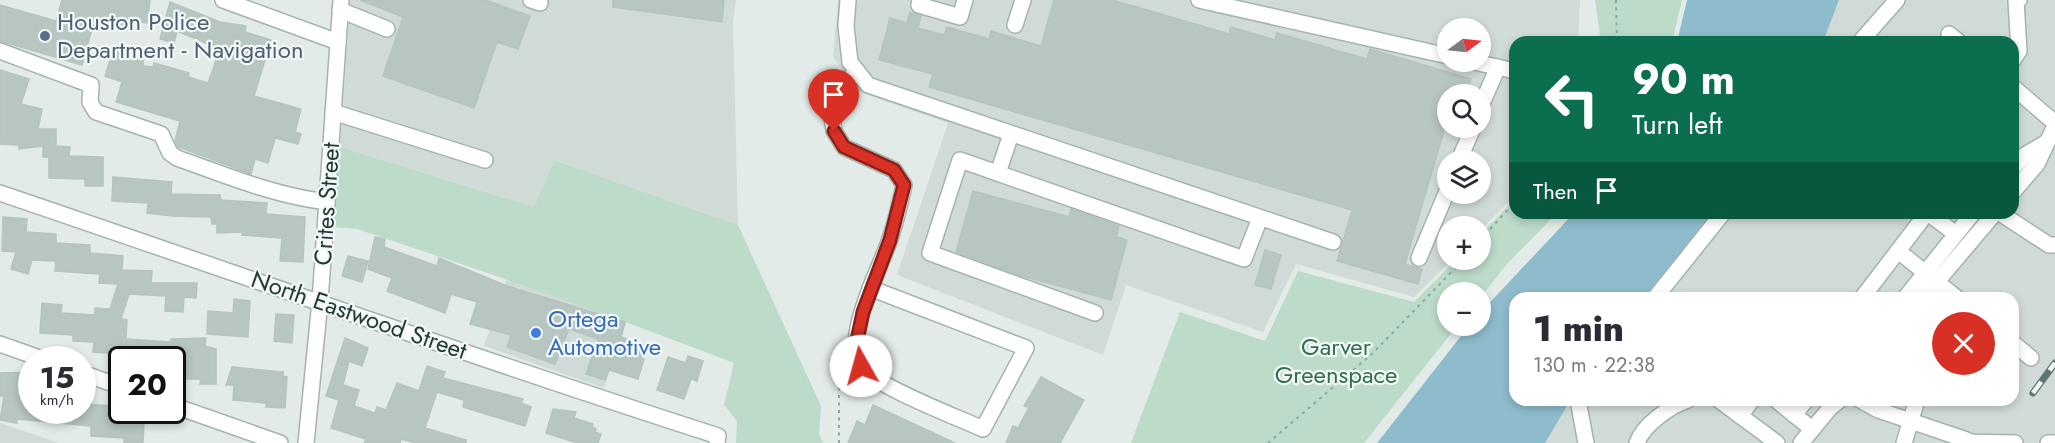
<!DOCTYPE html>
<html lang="en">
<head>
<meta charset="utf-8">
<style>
	:root { --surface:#fff; --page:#f2f2f3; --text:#2b2b33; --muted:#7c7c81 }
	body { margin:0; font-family:Jost,sans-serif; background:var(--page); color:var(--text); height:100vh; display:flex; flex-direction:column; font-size:22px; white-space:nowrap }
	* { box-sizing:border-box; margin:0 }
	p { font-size:20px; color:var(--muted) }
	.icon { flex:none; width:33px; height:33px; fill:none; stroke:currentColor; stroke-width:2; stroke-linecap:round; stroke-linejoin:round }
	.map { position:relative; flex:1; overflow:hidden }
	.side { position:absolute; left:1509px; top:292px; width:510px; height:114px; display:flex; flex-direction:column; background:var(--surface); border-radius:18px; box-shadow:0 3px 9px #0003 }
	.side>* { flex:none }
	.guide { position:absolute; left:1509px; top:36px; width:510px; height:183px; border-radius:18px; box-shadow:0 3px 9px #0003; background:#0b6e4f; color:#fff; overflow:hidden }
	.needle { width:39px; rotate:75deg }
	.buttons { position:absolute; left:1437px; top:18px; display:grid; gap:12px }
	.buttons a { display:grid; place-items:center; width:54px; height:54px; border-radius:50%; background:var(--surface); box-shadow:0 3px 9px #0003; font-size:30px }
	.speed { position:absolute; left:18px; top:346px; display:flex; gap:12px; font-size:30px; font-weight:700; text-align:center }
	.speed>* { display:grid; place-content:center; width:78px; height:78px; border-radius:50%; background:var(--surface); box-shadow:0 3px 9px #0003; line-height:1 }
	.speed small { font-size:15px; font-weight:400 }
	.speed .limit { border:3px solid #111; border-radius:9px; background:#fff; color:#111 }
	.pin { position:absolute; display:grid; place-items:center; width:51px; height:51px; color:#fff; margin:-62px -26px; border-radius:50% 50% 50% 0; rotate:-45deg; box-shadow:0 0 6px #0007 }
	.pin .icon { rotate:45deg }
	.me { position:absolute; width:66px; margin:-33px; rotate:353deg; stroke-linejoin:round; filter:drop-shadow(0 0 4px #0008) }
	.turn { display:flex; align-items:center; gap:21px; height:126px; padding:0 24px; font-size:27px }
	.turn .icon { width:78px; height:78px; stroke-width:2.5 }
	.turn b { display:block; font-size:42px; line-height:51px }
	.then { display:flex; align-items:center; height:57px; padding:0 24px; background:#0003; gap:12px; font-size:22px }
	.round { display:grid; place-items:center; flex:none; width:63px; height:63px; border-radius:32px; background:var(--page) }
	.headline { display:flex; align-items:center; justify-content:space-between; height:102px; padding:0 24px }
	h1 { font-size:36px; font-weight:800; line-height:45px }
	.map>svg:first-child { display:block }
	.built { fill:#d0dbd7; fill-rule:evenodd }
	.green { fill:#bcdbc8 }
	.water { fill:#8ebccc }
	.building { fill:#b7c6c1; stroke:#b5c4bf; stroke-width:1.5 }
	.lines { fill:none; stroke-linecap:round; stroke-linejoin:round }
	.minor-casing { stroke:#a5b3af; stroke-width:18 }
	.path { stroke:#85aca4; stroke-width:2; stroke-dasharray:3 4.5; stroke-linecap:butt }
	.minor { stroke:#fff; stroke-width:15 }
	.rail-casing { stroke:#5e7672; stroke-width:7 }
	.rail { stroke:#f2f8f6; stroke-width:4.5; stroke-dasharray:14; stroke-linecap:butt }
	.route-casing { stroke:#8d1f18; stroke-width:15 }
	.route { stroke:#d93025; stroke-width:10 }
	.service-dot { fill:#5c6f8a; stroke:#f2f8f6; stroke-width:2 }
	.shop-dot { fill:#3f7fe0; stroke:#f2f8f6; stroke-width:2 }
	.labels { text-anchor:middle; stroke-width:4.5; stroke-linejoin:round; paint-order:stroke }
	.service-label { font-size:24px; fill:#4e5e75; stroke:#f2f8f6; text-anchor:start }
	.street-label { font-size:24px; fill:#233b37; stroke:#f2f8f6 }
	.shop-label { font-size:24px; fill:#366cbe; stroke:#f2f8f6; text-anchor:start }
	.park-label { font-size:24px; fill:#306f4f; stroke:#f2f8f6 }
</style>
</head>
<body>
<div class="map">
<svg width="2055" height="443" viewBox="0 0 2055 443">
	<rect width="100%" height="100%" fill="#e2ebe8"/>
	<g class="built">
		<path d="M350 0H736L733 22 738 225 554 160 534 207 340 147Z"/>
		<path d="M838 0H1580L1578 42H1515V195L1481 230 1480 226H1448V260H1452L1414 297 1296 264 1263 332 1126 285 1103 355 897 275 948 123 859 92 833 57ZM1448 28H1480V62H1448ZM1448 94H1480V128H1448ZM1448 160H1480V194H1448Z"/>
		<path d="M1839 0H2055V443H1544L1570 401 2013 400V298H1648L1713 213H2013V42H1823Z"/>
		<path d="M507 279 627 321 604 388 484 346Z"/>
		<path d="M0 423 59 443H0Z"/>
	</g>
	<g class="green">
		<path d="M1595 0H1682L1672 42H1601Z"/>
		<path d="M340 147 534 207 554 160 738 225 821 406 819 434 823 443H736L737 421 724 405 734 363C609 314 483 271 357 229L333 227 337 150Z"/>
		<path d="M1515 199V213H1557L1506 265 1481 297 1480 292H1448V326H1457L1364 443H1131L1180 312 1265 341 1298 271 1414 302 1456 260H1480L1481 234Z"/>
	</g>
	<g class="water">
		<path d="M1687 0H1839L1823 42H1677Z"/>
		<path d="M1574 213H1713L1648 298H1515V400L1570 401 1545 443H1377L1469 326H1480L1481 312Z"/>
	</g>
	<g class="building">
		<path d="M62 0H150L147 23 125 20 124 25 95 18 82 65 0 41V5L56 21Z"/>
		<path d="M360 0H485L530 16 518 49 497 42 474 108 383 76 403 17Z"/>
		<path d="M613 0H724L722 22 613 7Z"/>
		<path d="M1054 0H1113L1229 34 1231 27 1275 40 1277 33 1367 59 1370 49 1471 79 1467 94H1448V117L1405 264 1422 269 1418 284 1337 261 1352 210 929 87 933 74 879 60 890 18 907 23 910 12 921 16 918 28 944 35 947 27 989 39 991 31 1041 46Z"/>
		<path d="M170 2 220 22 246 26 245 32 271 40 254 96 301 109 295 132 301 134 298 144 275 138 268 163 255 159 251 174 178 147 175 141 180 121 116 102 122 82 105 76 113 50 143 59V66L153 67 154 63 189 73 188 77 208 83 220 49 177 31 174 43 160 39Z"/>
		<path d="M0 70 29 79 21 104 42 109 38 129H56V146L70 147 69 156 103 157V186H85V179L49 178V157H43V146L19 149V145L0 144Z"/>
		<path d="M113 177 172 182 171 194 220 195 221 200 267 203 266 214 305 217 303 262 280 261 282 238 242 235 243 232 217 233V224H212L211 217 172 216 147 213 148 203 112 201Z"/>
		<path d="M973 191 1069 217 1071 209 1119 226 1116 237 1127 240 1111 300 1019 275 956 252Z"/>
		<path d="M3 217 27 219 26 232 56 234V243L90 245V253L123 256 122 270 152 271 151 283H197L196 298 184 297 183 312 165 311 166 296 129 294 121 319 127 320 126 339 171 342V339L206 338 205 346 216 349V384H200L201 379H172V360H134V355L93 352 94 342 73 341V335L40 333 42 303 62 305 61 313 95 315V308L110 309 118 284 99 283 100 274 55 271 56 261 32 260 28 274 11 269 16 252 2 251Z"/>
		<path d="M375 237 385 239 384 247 437 266 439 258 507 286 625 322 621 337 648 346 638 379 609 370 605 380 586 374 598 339 569 329 555 364 507 347 511 335 470 324 477 302 451 294 445 313 387 291 392 278 368 269Z"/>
		<path d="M1265 250 1281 255 1271 289 1255 285Z"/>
		<path d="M348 256 368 261 362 282 342 276Z"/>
		<path d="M234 299 250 301 248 337 207 334 208 311 233 313Z"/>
		<path d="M276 314 294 315 292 343 274 341Z"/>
		<path d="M345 338 368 348 362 366 349 361 343 385 359 390 354 406 375 413 377 407 386 410 397 383 419 391 427 366 445 372 443 378 523 399 521 403 531 407 525 426 463 407 464 400 437 392 425 428 466 440V443H416L401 439 400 443H364L366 439 331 428 339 400 326 396Z"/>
		<path d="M688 356 703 361 697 381 691 379 684 399 657 390 668 357 686 363Z"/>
		<path d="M232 367 283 372V376L287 377 285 408 266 407V403L233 400 234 385H226Z"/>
		<path d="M32 372V411H82V404L114 406 113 417 144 419 143 443H124V438L91 436V426L17 419V423L0 420 4 396H0V373Z"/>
		<path d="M1041 377 1084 400 1060 443H1006L1013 426 1018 428 1029 407 1024 406Z"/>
		<path d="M873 405 955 443H848L857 421 865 425Z"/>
		<path d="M553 409 576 412 574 418 593 424 592 427 596 429 595 432 601 434 598 443H577L546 433Z"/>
	</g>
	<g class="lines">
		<defs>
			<g id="minor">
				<path d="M223 0 338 42"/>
				<path d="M531 0 540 3"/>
				<path d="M848 0 846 26 850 62 868 85 1333 242"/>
				<path d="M920 0 919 5 960 17 965 0"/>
				<path d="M1199 0 1448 56"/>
				<path d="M340 10 387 29"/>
				<path d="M1015 25 1023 0"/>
				<path d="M1949 34 1959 42"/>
				<path d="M1860 42 1897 0"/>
				<path d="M0 51 91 85 90 102 96 112 161 134 170 153 177 158C225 175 275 196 327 202"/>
				<path d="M2013 60 2019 51 2016 1 2019 0"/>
				<path d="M1474 62 1515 71"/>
				<path d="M858 73 844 81 836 90 831 111 834 131 844 147 894 170 904 185C900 204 896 221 890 239 880 269 843 336 861 366 872 385 959 418 983 429L1026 348 870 288"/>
				<path d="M2013 87 2055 123"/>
				<path d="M1480 108 1498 67"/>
				<path d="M333 112 485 160"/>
				<path d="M1459 160 1473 128"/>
				<path d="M2013 168 2025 155 2047 142"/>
				<path d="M998 173 1011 134"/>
				<path d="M2013 192 2037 164 2055 126"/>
				<path d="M0 193C239 274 477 359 718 436L717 443"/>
				<path d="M1928 213 1956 234"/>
				<path d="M2000 213 2049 245H2055"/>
				<path d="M1898 251 1957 298"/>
				<path d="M1419 258 1448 189"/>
				<path d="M1655 298 1723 213"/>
				<path d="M1862 298 1927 213"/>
				<path d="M1905 298 1973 213"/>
				<path d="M1923 298 1995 213"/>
				<path d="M1095 313 930 253 960 160 1244 259 1260 218"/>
				<path d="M2013 343 2031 358"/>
				<path d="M0 344 45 360"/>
				<path d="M82 373 122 387"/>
				<path d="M1578 400 1586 443"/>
				<path d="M1719 400 1777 443"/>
				<path d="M1776 400 1812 429"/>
				<path d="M1860 400 1878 410 1967 440"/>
				<path d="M172 405 280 443"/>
				<path d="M1794 415 1806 400"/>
				<path d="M1740 416 1752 400"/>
				<path d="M1959 442 2015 443"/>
				<path d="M306 443 320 301 341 0"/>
				<path d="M1637 443C1643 425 1670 406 1688 400"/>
				<path d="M1801 443 1830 408 1840 400"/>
				<path d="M1904 443 1917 400"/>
				<path d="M2048 443H2055"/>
			</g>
		</defs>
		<use href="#minor" class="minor-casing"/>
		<g class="path">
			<path d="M1616 0 1617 42"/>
			<path d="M1480 240 1515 202"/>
			<path d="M839 443V380L846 368"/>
			<path d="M1268 443 1372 354 1463 260"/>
		</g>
		<use href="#minor" class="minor"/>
		<defs>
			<path id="rail" d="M2033 393 2055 363"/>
		</defs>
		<use href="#rail" class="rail-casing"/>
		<use href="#rail" class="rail"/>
	</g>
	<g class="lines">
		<defs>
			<path id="route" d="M834 131 844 147 894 170 904 185 890 240 863 312 856 345 861 366"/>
		</defs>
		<use href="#route" class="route-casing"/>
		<use href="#route" class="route"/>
	</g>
	<circle class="service-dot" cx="45" cy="36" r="6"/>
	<circle class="shop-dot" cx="536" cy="333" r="6"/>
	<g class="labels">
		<g class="service-label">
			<text x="57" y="30">Houston Police<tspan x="57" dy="28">Department - Navigation</tspan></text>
		</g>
		<g class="street-label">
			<text transform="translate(327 204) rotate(-86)" y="8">Crites Street</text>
			<text transform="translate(359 315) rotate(19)" y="8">North Eastwood Street</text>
		</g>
		<g class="shop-label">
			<text x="548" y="327">Ortega<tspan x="548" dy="28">Automotive</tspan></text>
		</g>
		<g class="park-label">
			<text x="1336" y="355">Garver<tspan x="1336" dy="28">Greenspace</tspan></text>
		</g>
	</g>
</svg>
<div class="buttons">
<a><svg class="needle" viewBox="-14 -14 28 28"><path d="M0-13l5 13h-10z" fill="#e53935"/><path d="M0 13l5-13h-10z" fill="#7c7c81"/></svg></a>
<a><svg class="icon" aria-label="search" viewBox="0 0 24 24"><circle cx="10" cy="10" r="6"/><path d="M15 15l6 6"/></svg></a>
<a><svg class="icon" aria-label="layers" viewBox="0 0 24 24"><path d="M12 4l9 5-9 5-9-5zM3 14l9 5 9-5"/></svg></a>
<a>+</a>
<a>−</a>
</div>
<div class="speed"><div>15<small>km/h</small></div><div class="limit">20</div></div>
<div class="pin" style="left:834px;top:131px;background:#d93025"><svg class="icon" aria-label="arrive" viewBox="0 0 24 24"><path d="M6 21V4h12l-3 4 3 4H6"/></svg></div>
<svg class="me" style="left:861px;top:366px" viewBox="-20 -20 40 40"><circle r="19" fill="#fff"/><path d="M0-13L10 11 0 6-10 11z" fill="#d93025"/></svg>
<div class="guide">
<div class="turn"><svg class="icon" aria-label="left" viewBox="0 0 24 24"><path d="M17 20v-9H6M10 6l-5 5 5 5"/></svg><div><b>90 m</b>Turn left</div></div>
<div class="then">Then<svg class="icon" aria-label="arrive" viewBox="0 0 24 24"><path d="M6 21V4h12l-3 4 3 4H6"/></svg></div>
</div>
<section class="side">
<div class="headline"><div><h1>1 min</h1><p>130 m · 22:38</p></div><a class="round" style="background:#d93025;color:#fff"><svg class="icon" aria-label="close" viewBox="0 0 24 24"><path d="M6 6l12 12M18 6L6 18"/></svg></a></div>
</section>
</div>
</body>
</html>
